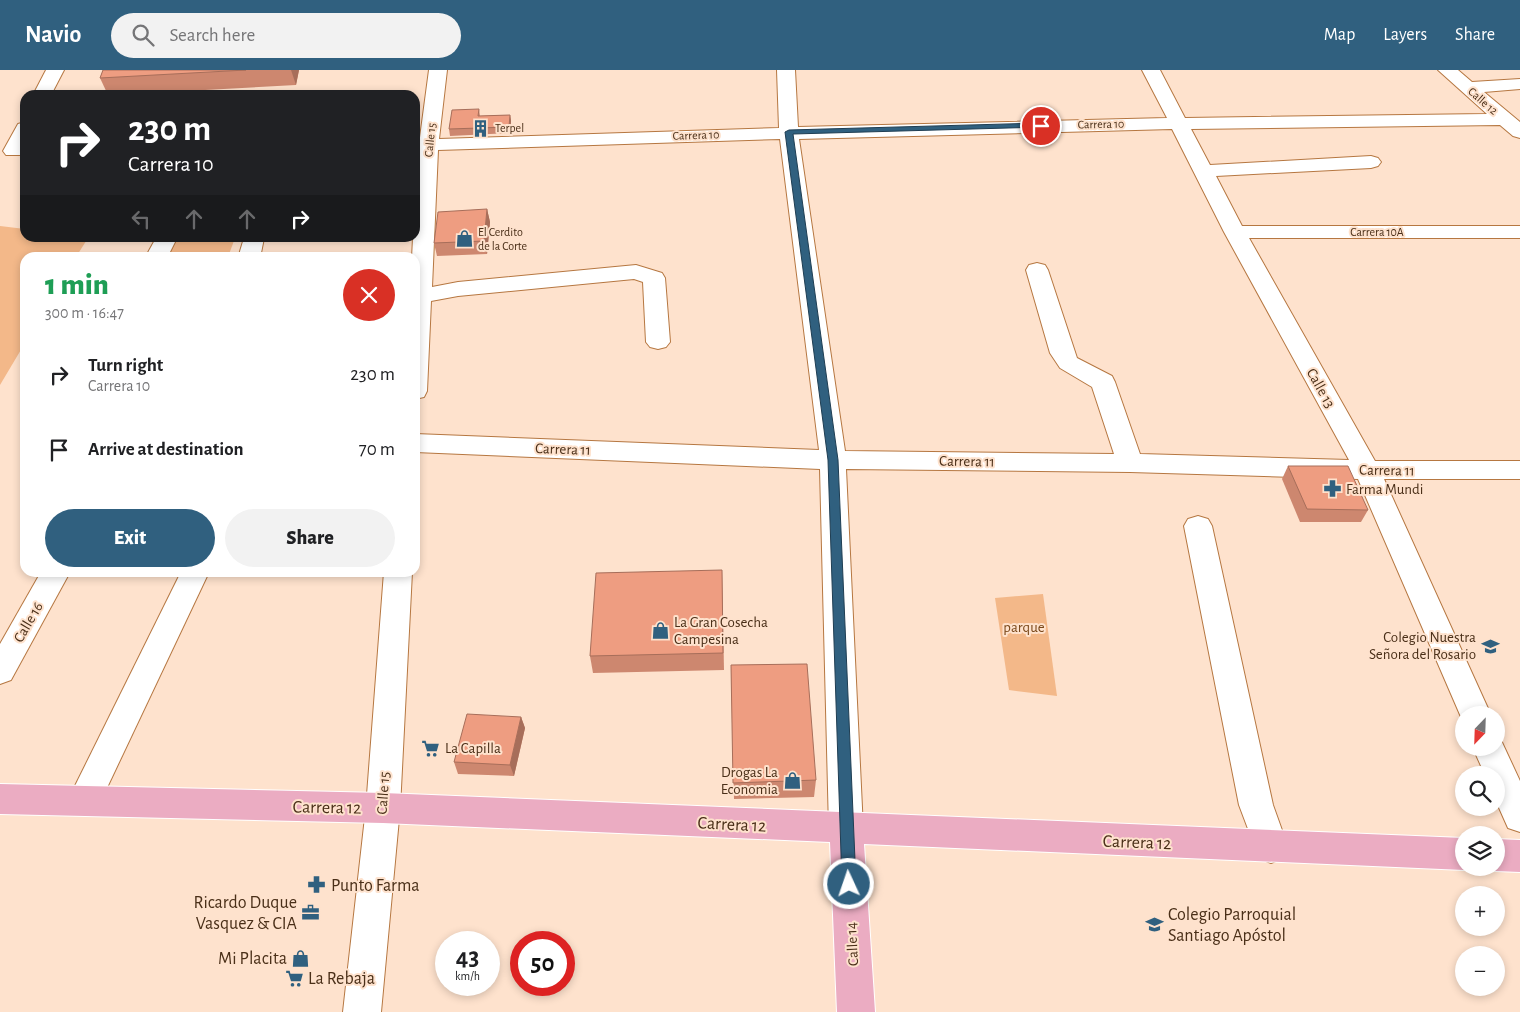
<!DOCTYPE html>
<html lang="en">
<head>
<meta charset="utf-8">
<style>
	:root { --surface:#fff; --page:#f2f2f2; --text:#202124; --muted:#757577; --accent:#30607f }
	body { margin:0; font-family:"Alegreya Sans",sans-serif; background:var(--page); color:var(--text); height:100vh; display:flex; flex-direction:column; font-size:19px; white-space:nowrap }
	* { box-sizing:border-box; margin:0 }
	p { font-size:16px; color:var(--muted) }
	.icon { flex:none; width:28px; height:28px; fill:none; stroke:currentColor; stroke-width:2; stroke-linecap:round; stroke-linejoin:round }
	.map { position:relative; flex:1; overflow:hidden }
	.side { position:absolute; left:20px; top:182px; width:400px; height:325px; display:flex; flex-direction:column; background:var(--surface); border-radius:15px; box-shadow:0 2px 8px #0003 }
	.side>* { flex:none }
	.hud { position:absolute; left:20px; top:20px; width:400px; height:152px; border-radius:15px; box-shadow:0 2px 8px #0003; background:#202124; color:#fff; overflow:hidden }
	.needle { width:32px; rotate:203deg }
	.tools { position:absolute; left:1455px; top:636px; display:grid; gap:10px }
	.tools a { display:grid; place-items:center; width:50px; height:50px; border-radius:50%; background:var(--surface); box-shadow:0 2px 8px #0003; font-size:25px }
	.speed { position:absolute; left:435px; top:861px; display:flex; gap:10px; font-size:25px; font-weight:700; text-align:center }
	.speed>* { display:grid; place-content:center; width:65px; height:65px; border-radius:50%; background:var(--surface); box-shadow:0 2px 8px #0003; line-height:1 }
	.speed small { font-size:12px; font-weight:400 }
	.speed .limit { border:8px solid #d22; background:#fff; color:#111 }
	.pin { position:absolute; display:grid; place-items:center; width:42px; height:42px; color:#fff; margin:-21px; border:2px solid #fff; border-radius:50%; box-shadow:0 1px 5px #0007 }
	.me { position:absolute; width:55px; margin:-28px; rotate:357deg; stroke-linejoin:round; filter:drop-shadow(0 0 4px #0008) }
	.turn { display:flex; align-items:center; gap:18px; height:105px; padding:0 25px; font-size:22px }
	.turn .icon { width:65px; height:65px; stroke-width:2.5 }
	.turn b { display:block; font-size:35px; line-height:42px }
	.lanes { display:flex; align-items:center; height:48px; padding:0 25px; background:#0003; justify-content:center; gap:25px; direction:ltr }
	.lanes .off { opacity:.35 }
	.round { display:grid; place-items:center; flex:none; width:52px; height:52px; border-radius:26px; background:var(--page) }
	.headline { display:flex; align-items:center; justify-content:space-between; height:85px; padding:0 25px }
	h1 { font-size:30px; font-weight:800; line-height:38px; color:#1e9e55 }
	.action { display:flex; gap:10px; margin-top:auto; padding:10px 25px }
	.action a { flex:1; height:58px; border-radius:30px; background:var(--accent); color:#fff; font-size:20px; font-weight:800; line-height:58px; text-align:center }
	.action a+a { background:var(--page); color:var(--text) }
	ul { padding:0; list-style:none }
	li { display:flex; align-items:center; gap:15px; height:75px; padding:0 25px }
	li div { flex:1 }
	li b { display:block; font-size:19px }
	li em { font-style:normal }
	header { display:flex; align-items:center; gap:30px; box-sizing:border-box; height:70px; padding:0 25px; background:var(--accent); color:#fff }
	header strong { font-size:24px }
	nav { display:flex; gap:28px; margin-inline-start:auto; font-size:18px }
	.search { width:350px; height:45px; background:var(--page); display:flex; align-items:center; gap:12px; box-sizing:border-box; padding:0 18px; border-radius:28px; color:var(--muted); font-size:19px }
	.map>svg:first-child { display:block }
	.green { fill:#f3b889 }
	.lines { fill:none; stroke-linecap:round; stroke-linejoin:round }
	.minor-casing { stroke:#b67741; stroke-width:2 }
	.major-casing { stroke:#fff; stroke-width:2 }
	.minor { fill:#fff; fill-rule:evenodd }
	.major { fill:#ebacc2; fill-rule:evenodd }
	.wall { fill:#cd876f }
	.shaded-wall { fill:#a76e5a }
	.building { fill:#ee9d81; stroke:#a76e5a }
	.route { fill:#30607f; stroke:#1f3e53 }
	.labels { text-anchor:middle; stroke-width:4; stroke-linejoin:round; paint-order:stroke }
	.far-street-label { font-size:12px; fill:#4a2f18; stroke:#fee2cd }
	.far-poi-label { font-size:12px; fill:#4a2f18; stroke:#fee2cd; text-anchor:start }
	.street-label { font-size:15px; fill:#4a2f18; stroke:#fee2cd }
	.poi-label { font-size:15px; fill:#4a2f18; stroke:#fee2cd; text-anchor:start }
	.park-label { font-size:15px; fill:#7b491b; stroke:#fee2cd }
	.near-street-label { font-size:18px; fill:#4a2f18; stroke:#fee2cd }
	.near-poi-label { font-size:18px; fill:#4a2f18; stroke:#fee2cd; text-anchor:start }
</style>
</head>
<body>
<header>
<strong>Navio</strong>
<div class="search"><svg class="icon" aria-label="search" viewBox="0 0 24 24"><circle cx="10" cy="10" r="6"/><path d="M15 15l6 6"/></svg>Search here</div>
<nav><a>Map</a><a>Layers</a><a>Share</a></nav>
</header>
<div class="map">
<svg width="1520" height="942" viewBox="0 0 1520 942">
	<rect width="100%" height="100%" fill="#fee2cd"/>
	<g class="green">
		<path d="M0 156 25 159V168H88L76 187 25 188V273L0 315Z"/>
		<path d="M177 168H235L228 187 166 188Z"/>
		<path d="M1043 524 1057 626 1009 620 995 528Z"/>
	</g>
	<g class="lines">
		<defs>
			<g id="minor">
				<path d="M46 0H64L51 25H33Z"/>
				<path d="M429 0H447L439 69 779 58 777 0H795L798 57 1167 48 1142 0H1160L1185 48 1487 44 1438 0H1458L1472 12 1520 9V19L1484 22 1520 52V68L1513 66 1500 55 1191 59 1210 95 1371 86 1378 88 1381 92 1378 96 1371 98 1216 106 1242 156H1520V168H1249L1375 391H1520V409H1384L1491 645H1464V654L1358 409 1130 402 846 399 863 759 858 770 846 774 834 770 829 759 820 399 415 382V364L819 380 780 69 438 80 432 217 458 212 636 195 662 203 665 208 670 272 666 277 658 279 650 277 646 272 643 212 634 209 458 226 431 231 427 321 424 327 415 329V188H412L413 168H415L419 75ZM1172 59 1224 162 1349 390 1140 384 1115 312 1112 306 1077 288 1048 200 1045 195 1037 193 1029 195 1026 200 1050 283 1060 298 1092 317 1114 384 845 381 799 69Z"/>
				<path d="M25 52C25 64 27 75 20 85H6L3 81 18 54Z"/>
				<path d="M156 168H177L167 188H145Z"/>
				<path d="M244 168H264L260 188H238Z"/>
				<path d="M1198 446 1208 449 1212 456 1273 735 1288 777 1283 788 1271 793 1259 788 1239 735 1184 456 1188 449Z"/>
				<path d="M41 502H70L11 610 0 614V574Z"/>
				<path d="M181 502H209L96 741 84 745 72 741 68 730Z"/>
				<path d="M384 502H412L400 738 381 942H343L366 738Z"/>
				<path d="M1496 667 1500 668 1520 711V762L1508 758 1496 731V705H1485L1473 678H1496Z"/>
			</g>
			<g id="major">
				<path d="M0 714 383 723 1464 768V798H1470L1464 800 864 774 875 942H837L830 772 383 753 0 744Z"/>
				<path d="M1496 769 1520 770V802L1496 801 1487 798H1496Z"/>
			</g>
		</defs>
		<use href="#minor" class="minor-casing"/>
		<use href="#major" class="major-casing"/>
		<use href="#minor" class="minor"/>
		<use href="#major" class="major"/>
	</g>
	<g class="wall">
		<path d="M103 0H299L296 15 113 25H108L100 8Z"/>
		<path d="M479 39 480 46 510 45 511 51 510 63 450 66 449 59Z"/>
		<path d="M487 139 490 152 487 184 437 186 434 173Z"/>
		<path d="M1288 396 1368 440 1361 452H1300L1282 409Z"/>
		<path d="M722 500 724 600 593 603 590 586Z"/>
		<path d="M731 595 816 710 814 727 734 729Z"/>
		<path d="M521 647 525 658 514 706 458 704 454 692Z"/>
	</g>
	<g class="shaded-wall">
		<path d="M291 0H299L296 15Z"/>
		<path d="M510 45 511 51 510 63 509 57Z"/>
		<path d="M487 139 490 152 487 184 484 171Z"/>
		<path d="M521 647 525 658 514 706 510 695Z"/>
	</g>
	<g class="building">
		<path d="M103 0H246L100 8Z"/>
		<path d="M479 39 478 46 510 45 509 57 449 59 452 40Z"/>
		<path d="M487 139 484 171 434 173 438 142Z"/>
		<path d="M1288 396H1348L1368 440 1307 439Z"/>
		<path d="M722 500 723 583 590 586 596 503Z"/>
		<path d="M807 594 816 710 733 713 731 595Z"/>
		<path d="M467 644 521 647 510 695 454 692Z"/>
	</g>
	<path class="route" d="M1041 53 1045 56 1044 57 793 64 838 390 856 814 854 819 849 821 844 819 842 814 828 390 785 62 789 60Z"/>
	<defs>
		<symbol id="building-bare" viewBox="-9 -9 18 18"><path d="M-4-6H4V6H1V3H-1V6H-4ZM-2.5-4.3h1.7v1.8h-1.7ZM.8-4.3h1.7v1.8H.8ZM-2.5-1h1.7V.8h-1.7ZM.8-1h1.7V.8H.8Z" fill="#30607f" stroke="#fee2cd" stroke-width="2.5" paint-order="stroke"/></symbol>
		<symbol id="shop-bare" viewBox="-9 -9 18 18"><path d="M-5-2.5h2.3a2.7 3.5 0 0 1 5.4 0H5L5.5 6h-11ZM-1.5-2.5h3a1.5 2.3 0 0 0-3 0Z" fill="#30607f" stroke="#fee2cd" stroke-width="2.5" paint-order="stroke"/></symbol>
		<symbol id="pharmacy-bare" viewBox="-9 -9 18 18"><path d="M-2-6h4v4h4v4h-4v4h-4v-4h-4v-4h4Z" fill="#30607f" stroke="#fee2cd" stroke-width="2.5" paint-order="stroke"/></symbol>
		<symbol id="school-bare" viewBox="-9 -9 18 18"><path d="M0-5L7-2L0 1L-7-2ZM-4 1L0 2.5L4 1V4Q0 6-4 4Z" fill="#30607f" stroke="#fee2cd" stroke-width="2.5" paint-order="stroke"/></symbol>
		<symbol id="supermarket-bare" viewBox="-9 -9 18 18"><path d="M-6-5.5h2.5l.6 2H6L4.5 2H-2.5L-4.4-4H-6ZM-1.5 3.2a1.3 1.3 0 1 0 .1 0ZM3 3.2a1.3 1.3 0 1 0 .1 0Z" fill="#30607f" stroke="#fee2cd" stroke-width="2.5" paint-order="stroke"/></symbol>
		<symbol id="office-bare" viewBox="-9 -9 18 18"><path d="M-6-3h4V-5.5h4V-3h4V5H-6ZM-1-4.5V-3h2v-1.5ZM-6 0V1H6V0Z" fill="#30607f" stroke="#fee2cd" stroke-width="2.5" paint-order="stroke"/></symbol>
	</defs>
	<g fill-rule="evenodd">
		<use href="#building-bare" x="468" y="46" width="25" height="25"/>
		<use href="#shop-bare" x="452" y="156" width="25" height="25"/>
		<use href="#pharmacy-bare" x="1320" y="406" width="25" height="25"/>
		<use href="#shop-bare" x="648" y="548" width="25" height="25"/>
		<use href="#school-bare" x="1478" y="564" width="25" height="25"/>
		<use href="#supermarket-bare" x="418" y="666" width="25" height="25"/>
		<use href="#shop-bare" x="780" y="698" width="25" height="25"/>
		<use href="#pharmacy-bare" x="304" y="802" width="25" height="25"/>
		<use href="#office-bare" x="298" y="830" width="25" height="25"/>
		<use href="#school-bare" x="1142" y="842" width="25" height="25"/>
		<use href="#shop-bare" x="288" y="876" width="25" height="25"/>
		<use href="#supermarket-bare" x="282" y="896" width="25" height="25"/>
	</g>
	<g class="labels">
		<g class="far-street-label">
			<text transform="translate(1483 31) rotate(41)" y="4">Calle 12</text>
			<text transform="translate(1101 54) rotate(-1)" y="4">Carrera 10</text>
			<text transform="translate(696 65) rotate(-2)" y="4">Carrera 10</text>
			<text transform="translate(430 70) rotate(-84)" y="4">Calle 15</text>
			<text x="1377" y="166">Carrera 10A</text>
		</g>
		<g class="far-poi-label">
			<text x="495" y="62">Terpel</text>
			<text x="478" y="166">El Cerdito<tspan x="478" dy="14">de la Corte</tspan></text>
		</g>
		<g class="street-label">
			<text transform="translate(1321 318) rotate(61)" y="5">Calle 13</text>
			<text transform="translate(563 379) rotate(2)" y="5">Carrera 11</text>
			<text transform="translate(967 391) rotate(1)" y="5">Carrera 11</text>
			<text transform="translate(1387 400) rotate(1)" y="5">Carrera 11</text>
			<text transform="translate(28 552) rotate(-60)" y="5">Calle 16</text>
			<text transform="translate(383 723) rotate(-86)" y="5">Calle 15</text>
			<text transform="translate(852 874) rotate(-93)" y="5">Calle 14</text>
		</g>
		<g class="poi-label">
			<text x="1346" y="424">Farma Mundi</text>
			<text x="674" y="557">La Gran Cosecha<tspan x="674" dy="17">Campesina</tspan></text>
			<text x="1476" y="572" text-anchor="end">Colegio Nuestra<tspan x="1476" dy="17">Señora del Rosario</tspan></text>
			<text x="445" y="683">La Capilla</text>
			<text x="778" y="707" text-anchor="end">Drogas La<tspan x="778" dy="17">Economia</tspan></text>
		</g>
		<g class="park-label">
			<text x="1024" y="562">parque</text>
		</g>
		<g class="near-street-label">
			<text transform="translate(327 737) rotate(1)" y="6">Carrera 12</text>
			<text transform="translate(732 754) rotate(3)" y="6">Carrera 12</text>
			<text transform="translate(1137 772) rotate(2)" y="6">Carrera 12</text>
		</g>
		<g class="near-poi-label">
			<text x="331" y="821">Punto Farma</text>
			<text x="297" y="838" text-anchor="end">Ricardo Duque<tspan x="297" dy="21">Vasquez &amp; CIA</tspan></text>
			<text x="1168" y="850">Colegio Parroquial<tspan x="1168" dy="21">Santiago Apóstol</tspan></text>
			<text x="287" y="894" text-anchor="end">Mi Placita</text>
			<text x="308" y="914">La Rebaja</text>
		</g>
	</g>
</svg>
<div class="tools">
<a><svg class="needle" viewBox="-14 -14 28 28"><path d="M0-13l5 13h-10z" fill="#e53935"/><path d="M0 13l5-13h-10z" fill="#757577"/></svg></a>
<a><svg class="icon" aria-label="search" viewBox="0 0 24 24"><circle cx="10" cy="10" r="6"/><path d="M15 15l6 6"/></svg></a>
<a><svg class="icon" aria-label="layers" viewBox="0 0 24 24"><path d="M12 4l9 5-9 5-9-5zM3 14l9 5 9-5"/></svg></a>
<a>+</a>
<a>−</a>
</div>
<div class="speed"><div>43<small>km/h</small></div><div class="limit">50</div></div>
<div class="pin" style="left:1041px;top:56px;background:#d93025"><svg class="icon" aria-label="arrive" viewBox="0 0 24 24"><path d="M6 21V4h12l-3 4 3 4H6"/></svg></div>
<svg class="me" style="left:849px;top:814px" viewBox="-20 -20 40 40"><circle r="17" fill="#30607f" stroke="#fff" stroke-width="3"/><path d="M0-11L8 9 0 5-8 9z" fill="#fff"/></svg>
<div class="hud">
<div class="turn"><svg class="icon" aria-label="right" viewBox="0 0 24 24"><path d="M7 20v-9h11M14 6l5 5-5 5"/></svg><div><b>230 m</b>Carrera 10</div></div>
<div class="lanes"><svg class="icon off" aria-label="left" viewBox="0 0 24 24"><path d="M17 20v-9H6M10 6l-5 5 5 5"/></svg><svg class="icon off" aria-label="ahead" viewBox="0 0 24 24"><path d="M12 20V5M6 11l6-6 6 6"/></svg><svg class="icon off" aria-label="ahead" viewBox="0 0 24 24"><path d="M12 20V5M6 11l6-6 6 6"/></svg><svg class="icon" aria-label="right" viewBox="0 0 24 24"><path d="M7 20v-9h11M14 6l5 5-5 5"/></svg></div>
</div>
<section class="side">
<div class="headline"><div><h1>1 min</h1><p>300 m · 16:47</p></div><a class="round" style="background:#d93025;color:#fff"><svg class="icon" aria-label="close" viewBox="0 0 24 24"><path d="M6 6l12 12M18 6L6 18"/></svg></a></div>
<ul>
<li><svg class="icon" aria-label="right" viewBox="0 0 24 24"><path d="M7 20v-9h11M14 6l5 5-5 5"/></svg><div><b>Turn right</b><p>Carrera 10</p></div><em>230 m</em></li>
<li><svg class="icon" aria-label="arrive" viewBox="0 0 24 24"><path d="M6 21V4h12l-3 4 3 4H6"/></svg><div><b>Arrive at destination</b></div><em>70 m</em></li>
</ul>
<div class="action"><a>Exit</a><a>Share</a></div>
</section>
</div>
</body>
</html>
